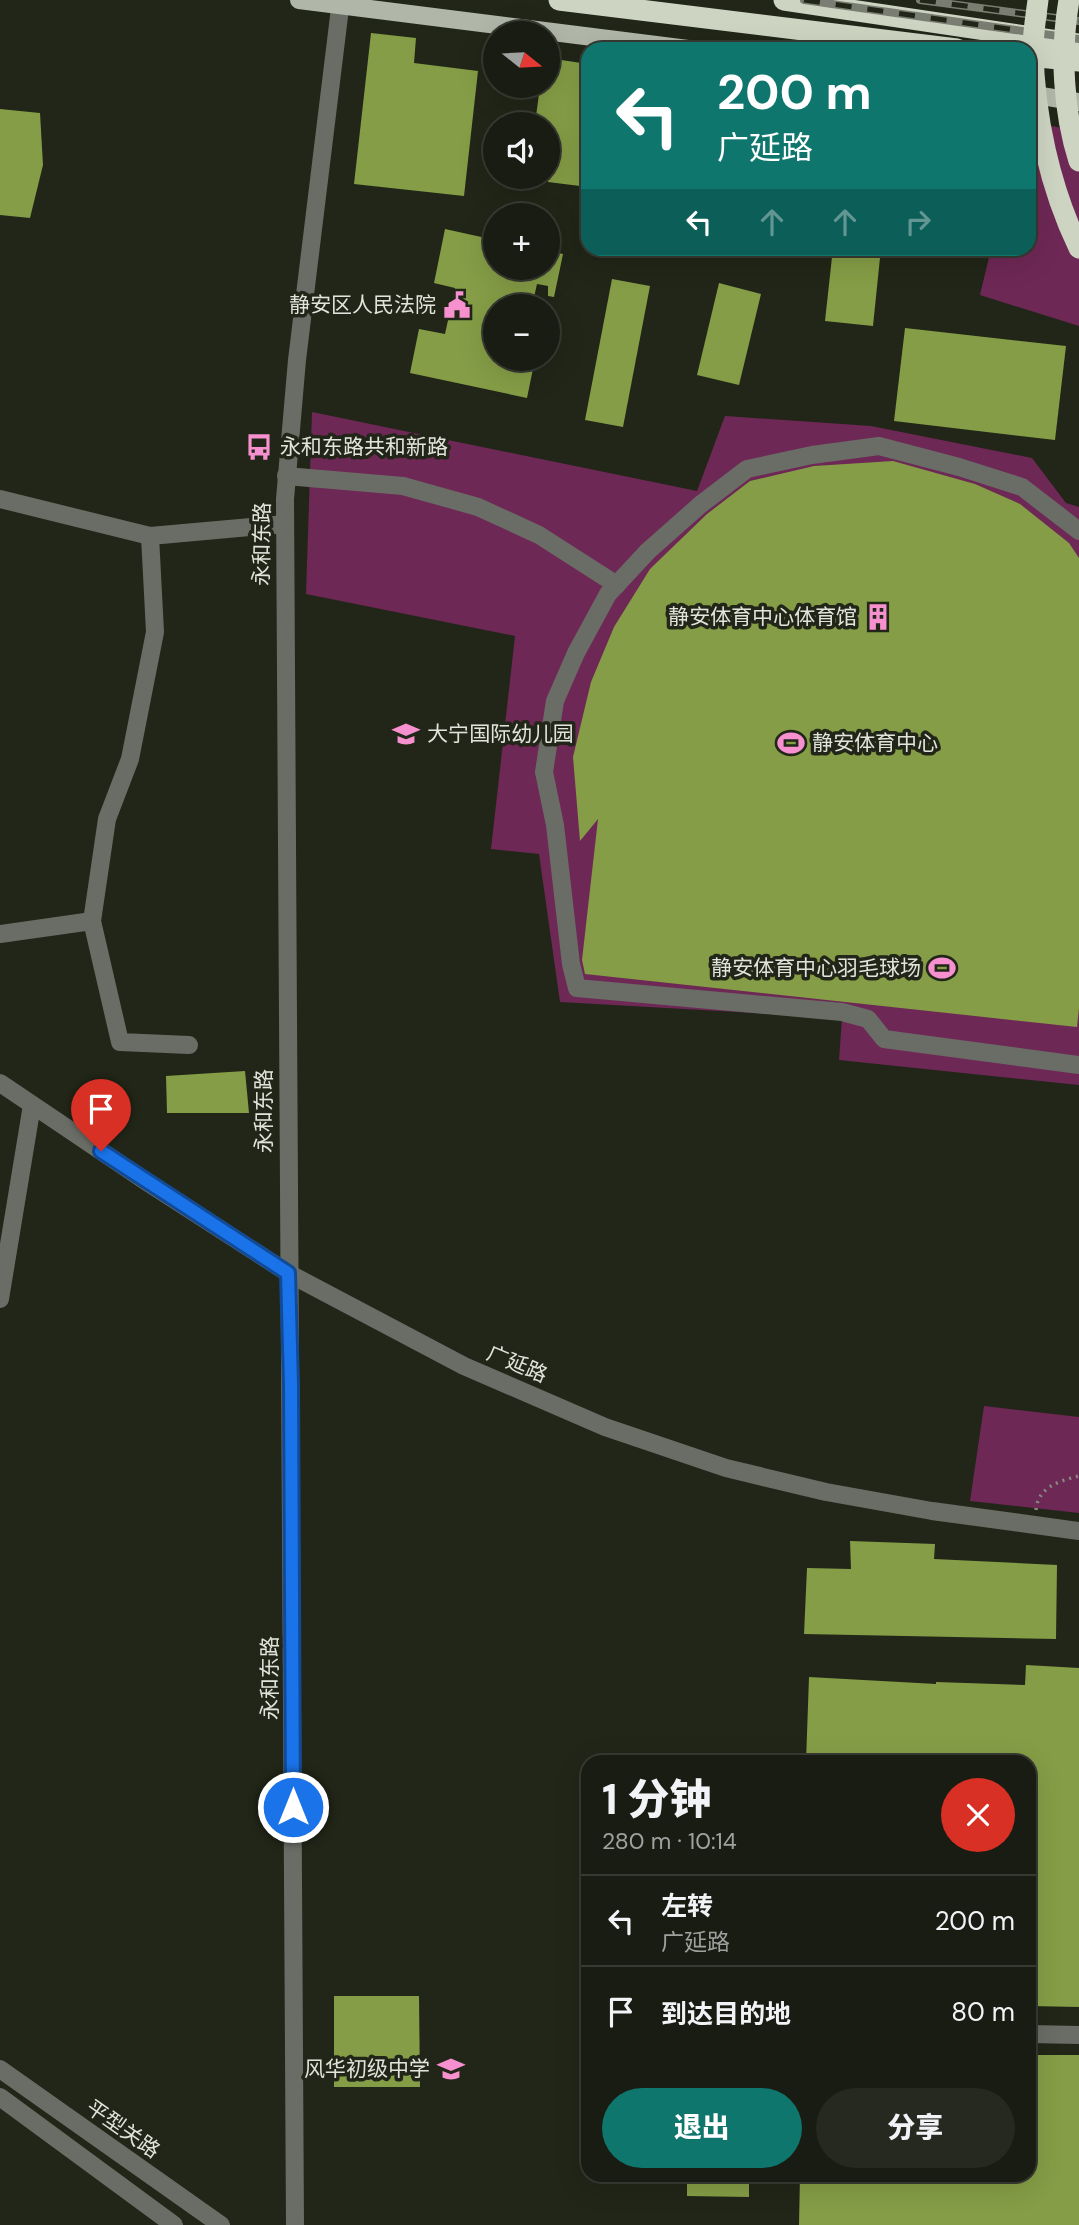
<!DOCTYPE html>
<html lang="zh">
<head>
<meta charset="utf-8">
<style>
	:root { --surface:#191c12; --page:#262920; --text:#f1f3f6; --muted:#9fa19f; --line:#373a32; --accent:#0f766e }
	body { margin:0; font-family:"DM Sans","Noto Sans SC",sans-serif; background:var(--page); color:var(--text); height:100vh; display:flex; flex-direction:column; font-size:26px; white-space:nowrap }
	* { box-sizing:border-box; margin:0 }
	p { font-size:23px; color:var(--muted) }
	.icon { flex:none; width:38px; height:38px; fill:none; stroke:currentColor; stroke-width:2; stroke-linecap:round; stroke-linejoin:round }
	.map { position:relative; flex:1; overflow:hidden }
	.drawer { position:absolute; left:581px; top:1755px; width:455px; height:427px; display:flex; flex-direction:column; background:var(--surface); border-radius:21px; box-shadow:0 7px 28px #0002,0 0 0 2px var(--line) }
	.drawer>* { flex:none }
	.hud { position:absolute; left:581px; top:42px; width:455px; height:214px; border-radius:21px; box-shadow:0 7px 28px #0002,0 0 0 2px var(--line); background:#0f766e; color:#fff; overflow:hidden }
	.needle { width:46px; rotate:108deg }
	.buttons { position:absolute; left:483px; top:21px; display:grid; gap:14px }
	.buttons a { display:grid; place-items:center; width:77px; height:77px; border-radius:50%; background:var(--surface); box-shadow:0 7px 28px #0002,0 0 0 2px var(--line); font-size:35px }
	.pin { position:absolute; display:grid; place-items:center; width:60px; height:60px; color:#fff; margin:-72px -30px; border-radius:50% 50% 50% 0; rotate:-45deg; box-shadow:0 0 7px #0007 }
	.pin .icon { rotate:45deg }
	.me { position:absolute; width:77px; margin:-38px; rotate:0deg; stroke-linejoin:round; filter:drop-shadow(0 0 5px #0008) }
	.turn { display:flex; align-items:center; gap:24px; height:147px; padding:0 21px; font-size:32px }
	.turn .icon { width:91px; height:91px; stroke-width:2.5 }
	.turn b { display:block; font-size:49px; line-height:60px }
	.lanes { display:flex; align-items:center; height:66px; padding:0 21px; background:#0003; justify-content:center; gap:35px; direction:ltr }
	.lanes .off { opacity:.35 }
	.round { display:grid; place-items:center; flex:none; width:74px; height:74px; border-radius:37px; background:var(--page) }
	.head { display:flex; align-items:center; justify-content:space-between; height:119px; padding:0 21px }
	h1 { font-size:42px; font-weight:800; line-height:52px }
	.cta { display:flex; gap:14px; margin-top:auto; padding:14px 21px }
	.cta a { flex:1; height:80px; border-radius:42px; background:var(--accent); color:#fff; font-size:28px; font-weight:800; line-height:80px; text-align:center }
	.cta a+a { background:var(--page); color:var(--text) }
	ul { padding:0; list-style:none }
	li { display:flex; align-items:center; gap:21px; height:91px; padding:0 21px; border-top:2px solid var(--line) }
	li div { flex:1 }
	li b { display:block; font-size:26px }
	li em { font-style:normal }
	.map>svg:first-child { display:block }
	.green { fill:#6e2855 }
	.building { fill:#859d46 }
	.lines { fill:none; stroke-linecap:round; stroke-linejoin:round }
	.path { stroke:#878b80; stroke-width:3.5; stroke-dasharray:2 5; stroke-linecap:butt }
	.minor { stroke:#6a6d66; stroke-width:18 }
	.major { stroke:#b1b7a8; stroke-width:18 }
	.highway { stroke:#ced4c2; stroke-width:21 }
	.rail-casing { stroke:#7a7e72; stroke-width:8 }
	.rail { stroke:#212618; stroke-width:5; stroke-dasharray:16; stroke-linecap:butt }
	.highway-bridge { stroke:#ced4c2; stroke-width:21 }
	.route-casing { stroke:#114b97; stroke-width:18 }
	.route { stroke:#1a73e8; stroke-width:12 }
	.labels { text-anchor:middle; stroke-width:7; stroke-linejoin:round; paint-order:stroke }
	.poi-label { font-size:21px; fill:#e1e4db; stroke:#212618; text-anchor:end }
	.street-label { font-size:21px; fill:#e1e4db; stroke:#212618 }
</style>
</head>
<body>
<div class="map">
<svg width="1079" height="2225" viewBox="0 0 1079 2225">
	<rect width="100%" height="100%" fill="#212618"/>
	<g class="green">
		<path d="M1029 122 1079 131V326L980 295 991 249 1029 248Z"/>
		<path d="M312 412 697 491 725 416 871 426 1032 458 1066 503 1079 507V1085L839 1060 842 1018 560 1002 539 854 491 849 515 636 306 594Z"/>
		<path d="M984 1406 1079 1417V1513L970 1501Z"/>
	</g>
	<g class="building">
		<path d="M371 33 416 38 414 63 478 71 464 196 354 184Z"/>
		<path d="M548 58 588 64V187L548 182V124H535L540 86H548Z"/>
		<path d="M0 109 40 113 43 165 30 218 0 215Z"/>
		<path d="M445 229 495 240V268H548V251L563 254 554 297 548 296V286L537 284 532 306H495V359H535L527 398 410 373 419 329 445 334 455 288 434 283Z"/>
		<path d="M833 248H881L873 326 825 321Z"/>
		<path d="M612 279 650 286 623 427 585 420Z"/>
		<path d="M719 283 761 294 739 385 697 375Z"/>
		<path d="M905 328 1066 346 1055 440 894 421Z"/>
		<path d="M893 461 975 484 1020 504 1069 543 1079 558V1008L1077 1027 585 974 582 960 598 819 580 841 573 757 591 682 614 627 650 569 707 514 750 481 814 466Z"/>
		<path d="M245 1071 249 1113H167L166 1076Z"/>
		<path d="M850 1541 935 1544 934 1559 1057 1565 1056 1639 804 1634 807 1568 851 1569Z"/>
		<path d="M1026 1665 1079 1668V2007L1029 2006V1762H806L809 1677 936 1684V1682L1025 1685Z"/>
		<path d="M334 1996H419L420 2087H334Z"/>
		<path d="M1029 2055H1079V2225H799L800 2175H1029Z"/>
		<path d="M687 2175H749V2197L687 2196Z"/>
	</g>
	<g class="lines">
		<path class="path" d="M1036 1510C1038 1487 1059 1481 1079 1476"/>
		<g class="minor">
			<path d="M286 476 403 486 478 507 539 535 617 585"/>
			<path d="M0 499 150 536 285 524"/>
			<path d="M1079 531 1022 487 959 467 879 446 812 455 747 469 700 505 648 551 608 594 576 653 555 701 544 772 555 825 571 964 577 988 842 1012 868 1019 884 1039 1079 1065"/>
			<path d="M150 536 155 632 130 759 107 819 92 921 120 1042 189 1045"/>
			<path d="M0 934 92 921"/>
			<path d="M0 1083 147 1182 288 1273 464 1366 605 1427 726 1468 826 1492 932 1511 1079 1531"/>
			<path d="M0 1299 32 1105"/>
			<path d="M1029 2034 1079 2035"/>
			<path d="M0 2069 221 2225"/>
			<path d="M0 2097 174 2225"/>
			<path d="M295 2225 285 499 297 360 341 0"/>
		</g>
		<g class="major">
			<path d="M299 0 688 49"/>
			<path d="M810 49 829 34"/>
			<path d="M1029 94 1079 102"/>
		</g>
		<g class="highway">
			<path d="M784 0 1079 44"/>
			<path d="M1029 56 1079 61"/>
		</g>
		<defs>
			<g id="rail">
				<path d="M804 0 1079 39"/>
				<path d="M920 0 1079 21"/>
			</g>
		</defs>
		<use href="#rail" class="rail-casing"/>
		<use href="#rail" class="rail"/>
		<g class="highway-bridge">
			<path d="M559 0 957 49"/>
			<path d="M1038 0C1036 16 1033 33 1033 49 1034 116 1050 188 1079 248"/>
			<path d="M1069 0C1060 52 1063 111 1079 161"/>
		</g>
	</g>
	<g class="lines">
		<defs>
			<path id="route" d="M101 1151 288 1273 291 1384 293 1807"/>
		</defs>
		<use href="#route" class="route-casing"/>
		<use href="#route" class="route"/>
	</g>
	<defs>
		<symbol id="civic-bare" viewBox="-9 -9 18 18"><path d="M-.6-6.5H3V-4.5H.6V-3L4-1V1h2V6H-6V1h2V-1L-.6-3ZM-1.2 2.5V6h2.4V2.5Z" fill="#f790ce" stroke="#212618" stroke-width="2.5" paint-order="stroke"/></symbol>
		<symbol id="bus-bare" viewBox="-9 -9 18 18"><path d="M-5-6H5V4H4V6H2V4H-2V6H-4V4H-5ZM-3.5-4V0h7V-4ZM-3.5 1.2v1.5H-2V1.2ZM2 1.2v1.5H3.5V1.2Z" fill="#f790ce" stroke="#212618" stroke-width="2.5" paint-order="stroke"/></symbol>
		<symbol id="building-bare" viewBox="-9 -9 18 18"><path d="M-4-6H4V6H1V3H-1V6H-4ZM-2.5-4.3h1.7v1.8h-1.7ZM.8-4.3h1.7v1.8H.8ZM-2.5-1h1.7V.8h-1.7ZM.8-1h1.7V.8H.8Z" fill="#f790ce" stroke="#212618" stroke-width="2.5" paint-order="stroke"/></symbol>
		<symbol id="school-bare" viewBox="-9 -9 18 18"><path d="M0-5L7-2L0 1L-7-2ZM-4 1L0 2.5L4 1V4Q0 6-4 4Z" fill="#f790ce" stroke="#212618" stroke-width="2.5" paint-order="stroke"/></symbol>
		<symbol id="stadium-bare" viewBox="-9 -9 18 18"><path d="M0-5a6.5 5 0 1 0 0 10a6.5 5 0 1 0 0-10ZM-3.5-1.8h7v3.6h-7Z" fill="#f790ce" stroke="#212618" stroke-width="2.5" paint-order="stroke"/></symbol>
	</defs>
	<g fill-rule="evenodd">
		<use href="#civic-bare" x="438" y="286" width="38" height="38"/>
		<use href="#bus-bare" x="240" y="428" width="38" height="38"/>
		<use href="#building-bare" x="859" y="598" width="38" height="38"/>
		<use href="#school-bare" x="387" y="715" width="38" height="38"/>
		<use href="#stadium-bare" x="772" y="724" width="38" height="38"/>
		<use href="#stadium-bare" x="923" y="949" width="38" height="38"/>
		<use href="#school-bare" x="432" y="2050" width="38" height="38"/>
	</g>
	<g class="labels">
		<g class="poi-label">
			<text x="436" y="312">静安区人民法院</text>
			<text x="280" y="454" text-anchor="start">永和东路共和新路</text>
			<text x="857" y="624">静安体育中心体育馆</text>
			<text x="427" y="741" text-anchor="start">大宁国际幼儿园</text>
			<text x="812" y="750" text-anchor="start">静安体育中心</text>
			<text x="921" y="975">静安体育中心羽毛球场</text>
			<text x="430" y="2076">风华初级中学</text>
		</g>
		<g class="street-label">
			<text transform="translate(262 544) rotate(-89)" y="7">永和东路</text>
			<text transform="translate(264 1111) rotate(-90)" y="7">永和东路</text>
			<text transform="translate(517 1364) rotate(23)" y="7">广延路</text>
			<text transform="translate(270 1678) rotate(-90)" y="7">永和东路</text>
			<text transform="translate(123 2129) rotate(35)" y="7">平型关路</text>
		</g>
	</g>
</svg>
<div class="buttons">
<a><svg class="needle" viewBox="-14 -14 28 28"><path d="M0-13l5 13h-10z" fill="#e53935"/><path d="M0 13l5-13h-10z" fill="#9fa19f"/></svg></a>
<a><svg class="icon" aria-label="sound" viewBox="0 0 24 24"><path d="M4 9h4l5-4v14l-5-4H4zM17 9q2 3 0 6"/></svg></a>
<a>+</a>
<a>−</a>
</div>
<div class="pin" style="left:101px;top:1151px;background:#d93025"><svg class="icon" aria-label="arrive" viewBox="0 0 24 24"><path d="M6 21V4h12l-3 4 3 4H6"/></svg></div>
<svg class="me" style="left:293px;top:1807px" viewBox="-20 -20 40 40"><circle r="17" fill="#1a73e8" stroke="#fff" stroke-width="3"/><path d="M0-11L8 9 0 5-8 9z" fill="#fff"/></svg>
<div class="hud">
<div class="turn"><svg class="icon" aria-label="left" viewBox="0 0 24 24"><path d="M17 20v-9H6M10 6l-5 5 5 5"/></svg><div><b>200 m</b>广延路</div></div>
<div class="lanes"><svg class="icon" aria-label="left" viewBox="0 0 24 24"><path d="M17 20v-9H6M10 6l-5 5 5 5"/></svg><svg class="icon off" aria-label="ahead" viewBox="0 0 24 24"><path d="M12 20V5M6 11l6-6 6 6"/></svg><svg class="icon off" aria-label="ahead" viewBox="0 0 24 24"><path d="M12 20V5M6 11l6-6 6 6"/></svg><svg class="icon off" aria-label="right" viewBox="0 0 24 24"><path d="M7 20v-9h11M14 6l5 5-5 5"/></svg></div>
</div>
<section class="drawer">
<div class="head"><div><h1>1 分钟</h1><p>280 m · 10:14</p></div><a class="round" style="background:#d93025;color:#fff"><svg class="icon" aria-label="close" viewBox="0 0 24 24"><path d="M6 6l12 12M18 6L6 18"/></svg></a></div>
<ul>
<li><svg class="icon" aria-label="left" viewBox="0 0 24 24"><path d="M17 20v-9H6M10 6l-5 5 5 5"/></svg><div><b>左转</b><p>广延路</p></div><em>200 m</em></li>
<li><svg class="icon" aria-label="arrive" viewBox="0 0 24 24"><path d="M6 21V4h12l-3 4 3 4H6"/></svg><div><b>到达目的地</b></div><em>80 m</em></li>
</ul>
<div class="cta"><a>退出</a><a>分享</a></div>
</section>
</div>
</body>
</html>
